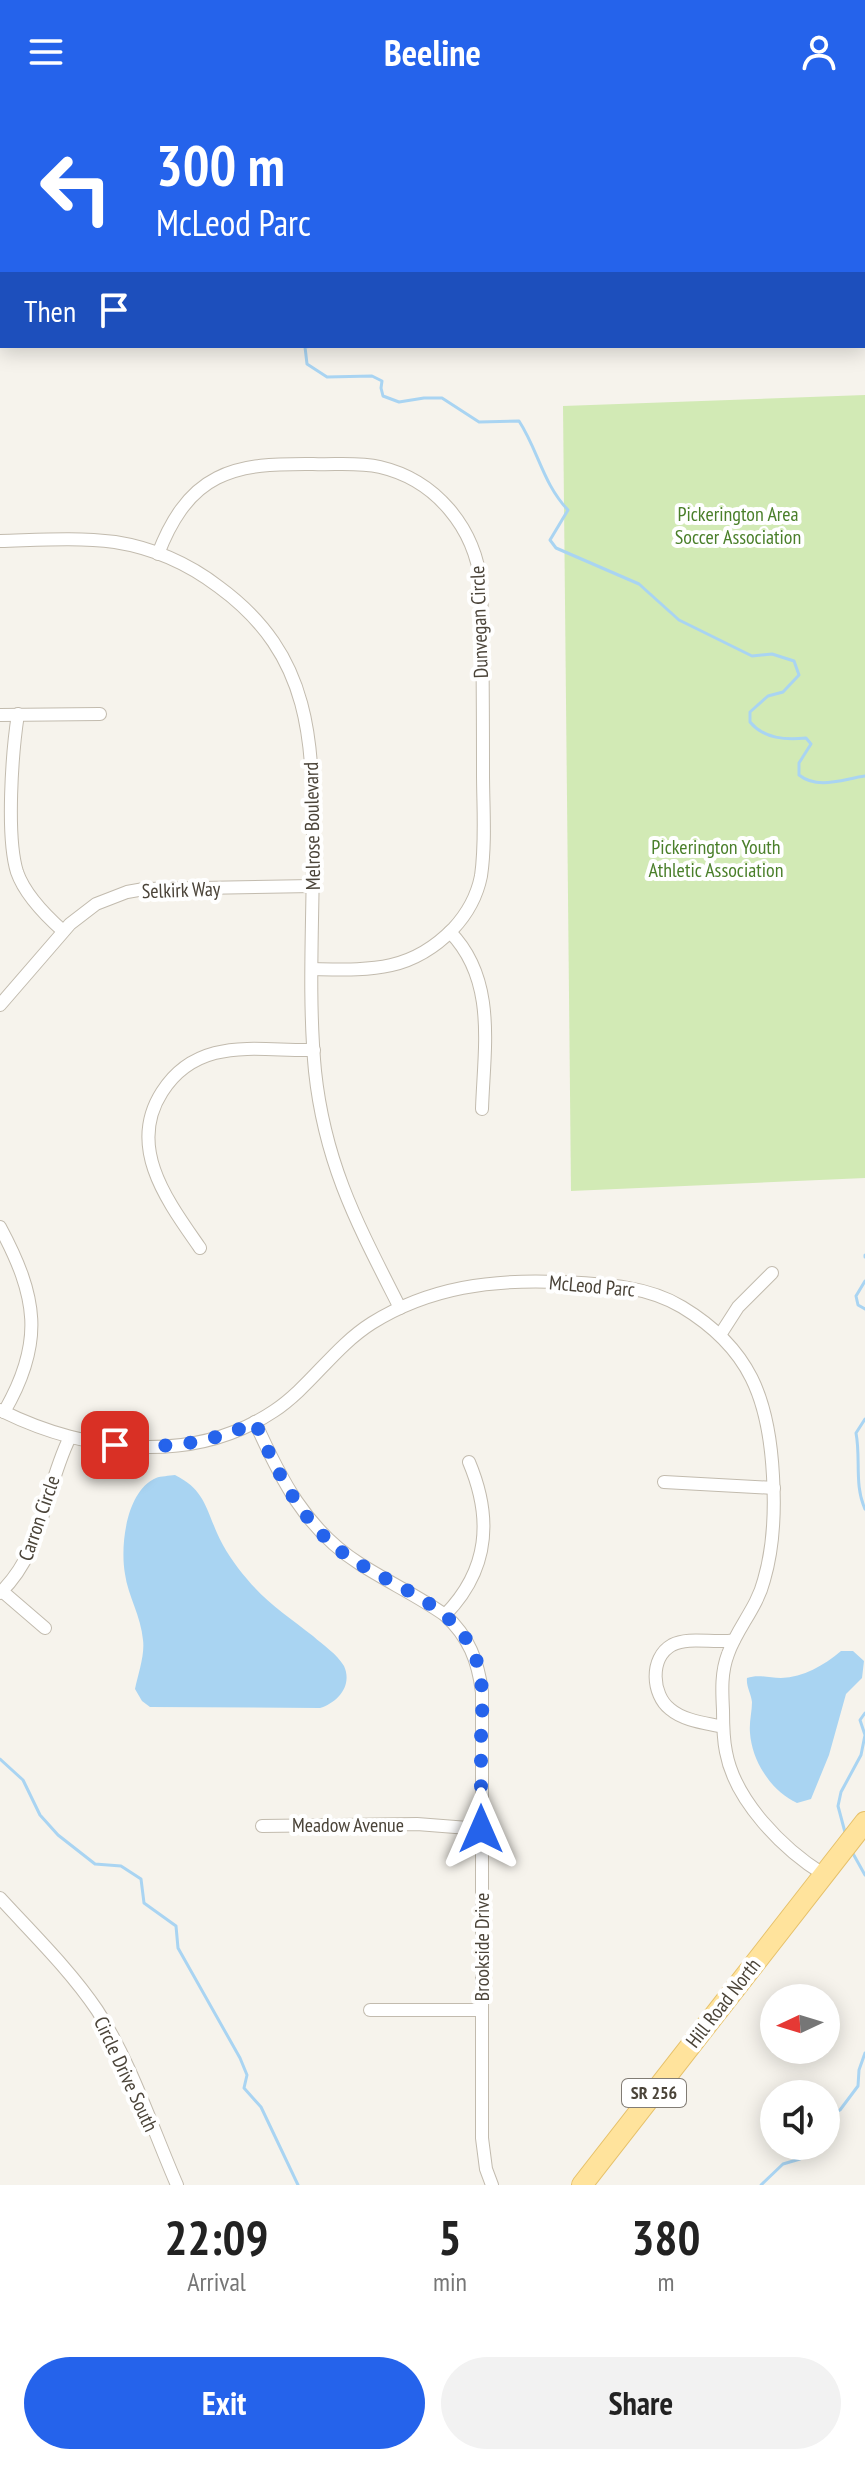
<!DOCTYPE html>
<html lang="en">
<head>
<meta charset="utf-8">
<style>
	:root { --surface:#fff; --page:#f2f2f2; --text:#222; --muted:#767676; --accent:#2563eb }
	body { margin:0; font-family:"PT Sans Narrow",sans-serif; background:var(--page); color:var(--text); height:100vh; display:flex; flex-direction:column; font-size:30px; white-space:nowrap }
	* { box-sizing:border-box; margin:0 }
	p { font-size:26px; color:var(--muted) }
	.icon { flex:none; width:44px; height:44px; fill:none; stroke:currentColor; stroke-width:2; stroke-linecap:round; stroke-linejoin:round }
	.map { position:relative; height:2081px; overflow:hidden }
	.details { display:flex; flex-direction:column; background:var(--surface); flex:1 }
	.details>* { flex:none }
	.top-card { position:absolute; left:0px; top:0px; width:866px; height:244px; box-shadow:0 4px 20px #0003; background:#2563eb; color:#fff; overflow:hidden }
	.needle { width:52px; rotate:266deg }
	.buttons { position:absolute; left:760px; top:1880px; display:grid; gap:16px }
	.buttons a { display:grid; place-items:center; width:80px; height:80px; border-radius:50%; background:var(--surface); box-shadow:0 4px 20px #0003; font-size:40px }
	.pin { position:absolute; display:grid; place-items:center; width:68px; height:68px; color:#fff; margin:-34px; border-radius:16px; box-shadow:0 4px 12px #0006 }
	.me { position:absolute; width:88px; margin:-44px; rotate:0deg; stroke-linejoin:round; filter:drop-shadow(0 0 6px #0008) }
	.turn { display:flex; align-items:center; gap:28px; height:168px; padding:0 24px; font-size:36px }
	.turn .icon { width:104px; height:104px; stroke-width:2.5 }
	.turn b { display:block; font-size:56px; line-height:68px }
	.then { display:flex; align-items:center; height:76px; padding:0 24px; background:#0003; gap:16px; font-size:30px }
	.eta { display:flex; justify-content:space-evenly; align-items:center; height:136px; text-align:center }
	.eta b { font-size:48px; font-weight:700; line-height:56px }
	.button { display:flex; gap:16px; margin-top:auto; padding:16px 24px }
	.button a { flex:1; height:92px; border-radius:48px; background:var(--accent); color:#fff; font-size:32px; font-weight:700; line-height:92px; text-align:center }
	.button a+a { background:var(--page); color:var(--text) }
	header { display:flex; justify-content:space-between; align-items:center; height:104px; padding:0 24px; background:var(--accent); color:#fff; font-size:36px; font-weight:700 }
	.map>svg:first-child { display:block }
	.green { fill:#d2eab5 }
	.water { fill:#a9d4f2 }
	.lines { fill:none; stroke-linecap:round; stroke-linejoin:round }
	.stream { stroke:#a9d4f2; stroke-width:3 }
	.minor-casing { stroke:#c2bbae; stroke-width:14 }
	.primary-casing { stroke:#e6c16a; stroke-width:22 }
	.minor { stroke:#fff; stroke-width:12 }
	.primary { stroke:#ffe39c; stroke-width:20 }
	.route { stroke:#2563eb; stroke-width:14; stroke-dasharray:0 25.2 }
	.labels { text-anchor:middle; stroke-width:8; stroke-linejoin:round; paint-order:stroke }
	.shield { fill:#fff; stroke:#817c74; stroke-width:2 }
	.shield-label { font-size:18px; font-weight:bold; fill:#4b4439 }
	.park-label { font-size:20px; fill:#4a7f2a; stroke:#fff }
	.street-label { font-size:20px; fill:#4b4439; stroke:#fff }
</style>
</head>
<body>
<header><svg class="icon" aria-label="menu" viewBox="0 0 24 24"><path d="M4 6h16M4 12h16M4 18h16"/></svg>Beeline<svg class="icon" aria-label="person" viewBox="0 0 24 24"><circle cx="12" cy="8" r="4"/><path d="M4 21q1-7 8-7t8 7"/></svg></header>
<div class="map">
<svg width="865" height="2081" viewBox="0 0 865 2081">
	<rect width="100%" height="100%" fill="#f6f3ec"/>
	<path class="green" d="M865 291V1074L571 1087 563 302Z"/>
	<g class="water">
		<path d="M175 1371C203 1385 205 1401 217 1429 224 1445 235 1461 247 1475 266 1498 290 1514 313 1532 323 1541 337 1550 344 1562 353 1582 337 1599 320 1604L150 1603 142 1597 135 1585C138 1570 145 1551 143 1536 141 1512 128 1492 125 1470 120 1442 126 1387 156 1374 161 1372 169 1372 175 1371Z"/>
		<path d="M841 1547H853L864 1557 862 1574 846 1590 829 1651 811 1695 797 1699C771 1687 752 1657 750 1629 749 1618 752 1608 752 1598 751 1589 746 1583 747 1574 758 1570 769 1574 781 1574 804 1573 823 1562 841 1547Z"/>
	</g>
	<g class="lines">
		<g class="stream">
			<path d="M313 242 305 243 307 260 327 273 372 272 382 277 381 284 383 292 399 298 424 294H442L479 318 519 317C538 346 543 380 568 406L550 436 556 444 639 480 679 516 752 552 772 550 794 557 799 571 783 588 768 592 750 608V618C764 635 786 636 806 634L811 640 799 659V671C818 686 843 675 865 672"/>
			<path d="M865 1151V1153"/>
			<path d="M865 1177 856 1192 858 1201 865 1205"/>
			<path d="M865 1315 856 1329C861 1355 854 1381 865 1405"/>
			<path d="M0 1655 23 1676 40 1711 58 1731 95 1760 121 1762 141 1775 144 1799 176 1822 178 1844 240 1954 247 1971 244 1984 261 2003 298 2081"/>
			<path d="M846 1732 838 1702 841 1688 861 1651 865 1631 860 1616 865 1609"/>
			<path d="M851 1746 865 1771"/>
			<path d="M826 2013 840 2006 858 1982 859 1966 865 1949"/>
			<path d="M761 2081 783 2060 800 2055 812 2042"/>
		</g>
		<defs>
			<g id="minor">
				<path d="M799 0 801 2"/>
				<path d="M220 2 222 0"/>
				<path d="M864 63 865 64"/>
				<path d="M0 182H2"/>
				<path d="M0 437C38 436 77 433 115 438 153 444 189 460 219 483 313 552 313 638 313 743 313 817 308 893 315 967 325 1061 358 1121 400 1204"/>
				<path d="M158 450C170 419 187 389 217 374 246 359 281 360 313 360 335 361 358 358 380 363 436 376 475 424 481 480 483 543 483 606 483 669 483 703 486 738 481 772 477 792 467 810 453 825 410 869 369 866 312 865"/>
				<path d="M18 610C12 649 6 732 17 768 25 791 45 811 63 827"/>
				<path d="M0 611 100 610"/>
				<path d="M450 828C497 876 484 944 482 1005"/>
				<path d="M0 901 70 820 96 800 127 788 144 785 313 782"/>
				<path d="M0 1123C37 1192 45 1238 4 1308"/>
				<path d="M200 1144C169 1099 126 1044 162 988 174 969 192 955 215 949 246 941 281 947 314 946"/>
				<path d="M720 1231 738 1203 772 1169"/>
				<path d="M0 1306C84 1348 192 1362 274 1307 310 1283 334 1243 372 1219 430 1183 493 1175 560 1178 601 1180 646 1181 682 1203 750 1244 769 1295 773 1372 775 1406 774 1442 764 1476 757 1504 737 1524 728 1550 721 1568 722 1587 723 1606 723 1620 723 1634 726 1648 735 1697 783 1745 823 1770"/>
				<path d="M255 1318C280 1374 306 1426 360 1460 388 1478 418 1492 445 1511 469 1533 478 1557 482 1588V2034L486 2065 492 2081"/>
				<path d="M664 1378 774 1384"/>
				<path d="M2 1487 45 1524"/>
				<path d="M0 1489C44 1447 44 1385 70 1333"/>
				<path d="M445 1511C489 1466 493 1415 469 1358"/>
				<path d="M723 1623C706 1619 684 1617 670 1605 652 1591 649 1554 672 1541 689 1532 716 1540 734 1536"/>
				<path d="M262 1722 417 1720 481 1725"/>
				<path d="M0 1794C33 1830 70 1866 97 1906 130 1956 153 2026 177 2081"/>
				<path d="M370 1906H482"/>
			</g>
			<path id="primary" d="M582 2081 865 1718"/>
		</defs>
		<use href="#minor" class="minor-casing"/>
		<use href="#primary" class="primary-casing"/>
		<use href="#minor" class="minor"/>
		<use href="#primary" class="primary"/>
	</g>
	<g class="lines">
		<path class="route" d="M115 1341C163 1345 211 1340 255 1318 275 1363 295 1406 332 1440 377 1480 455 1494 476 1555 485 1581 482 1608 481 1634 481 1664 481 1695 481 1725"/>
	</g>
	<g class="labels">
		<rect class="shield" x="622" y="1975" width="64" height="28" rx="6"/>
		<g class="shield-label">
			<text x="654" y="1995">SR 256</text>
		</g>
		<g class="park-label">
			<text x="738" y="417">Pickerington Area<tspan x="738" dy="23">Soccer Association</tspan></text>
			<text x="716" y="750">Pickerington Youth<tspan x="716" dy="23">Athletic Association</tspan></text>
		</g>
		<g class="street-label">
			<text transform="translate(479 518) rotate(-92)" y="7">Dunvegan Circle</text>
			<text transform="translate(312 722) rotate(-91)" y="7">Melrose Boulevard</text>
			<text transform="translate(181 786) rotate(-2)" y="7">Selkirk Way</text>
			<text transform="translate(592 1182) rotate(5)" y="7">McLeod Parc</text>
			<text transform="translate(39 1414) rotate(-71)" y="7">Carron Circle</text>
			<text x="348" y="1728">Meadow Avenue</text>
			<text transform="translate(482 1843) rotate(-90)" y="7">Brookside Drive</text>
			<text transform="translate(723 1899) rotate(-52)" y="7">Hill Road North</text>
			<text transform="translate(126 1970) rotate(65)" y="7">Circle Drive South</text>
		</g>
	</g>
</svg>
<div class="buttons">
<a><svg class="needle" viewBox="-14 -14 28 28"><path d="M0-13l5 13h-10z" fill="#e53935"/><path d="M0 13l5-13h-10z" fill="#767676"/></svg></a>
<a><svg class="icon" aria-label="sound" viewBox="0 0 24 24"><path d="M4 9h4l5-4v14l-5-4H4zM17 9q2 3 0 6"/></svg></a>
</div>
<div class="pin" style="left:115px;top:1341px;background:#d93025"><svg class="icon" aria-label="arrive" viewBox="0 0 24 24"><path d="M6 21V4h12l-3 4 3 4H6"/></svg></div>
<svg class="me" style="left:481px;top:1725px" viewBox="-20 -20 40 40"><path d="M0-17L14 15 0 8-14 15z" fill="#2563eb" stroke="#fff" stroke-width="4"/></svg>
<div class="top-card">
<div class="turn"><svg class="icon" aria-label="left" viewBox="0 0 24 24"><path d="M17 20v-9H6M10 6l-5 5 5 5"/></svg><div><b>300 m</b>McLeod Parc</div></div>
<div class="then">Then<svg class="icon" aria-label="arrive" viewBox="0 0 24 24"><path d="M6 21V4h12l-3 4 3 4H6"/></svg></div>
</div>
</div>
<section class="details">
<div class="eta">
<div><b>22:09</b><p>Arrival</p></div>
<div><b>5</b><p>min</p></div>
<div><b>380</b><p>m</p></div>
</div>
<div class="button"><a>Exit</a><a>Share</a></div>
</section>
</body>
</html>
